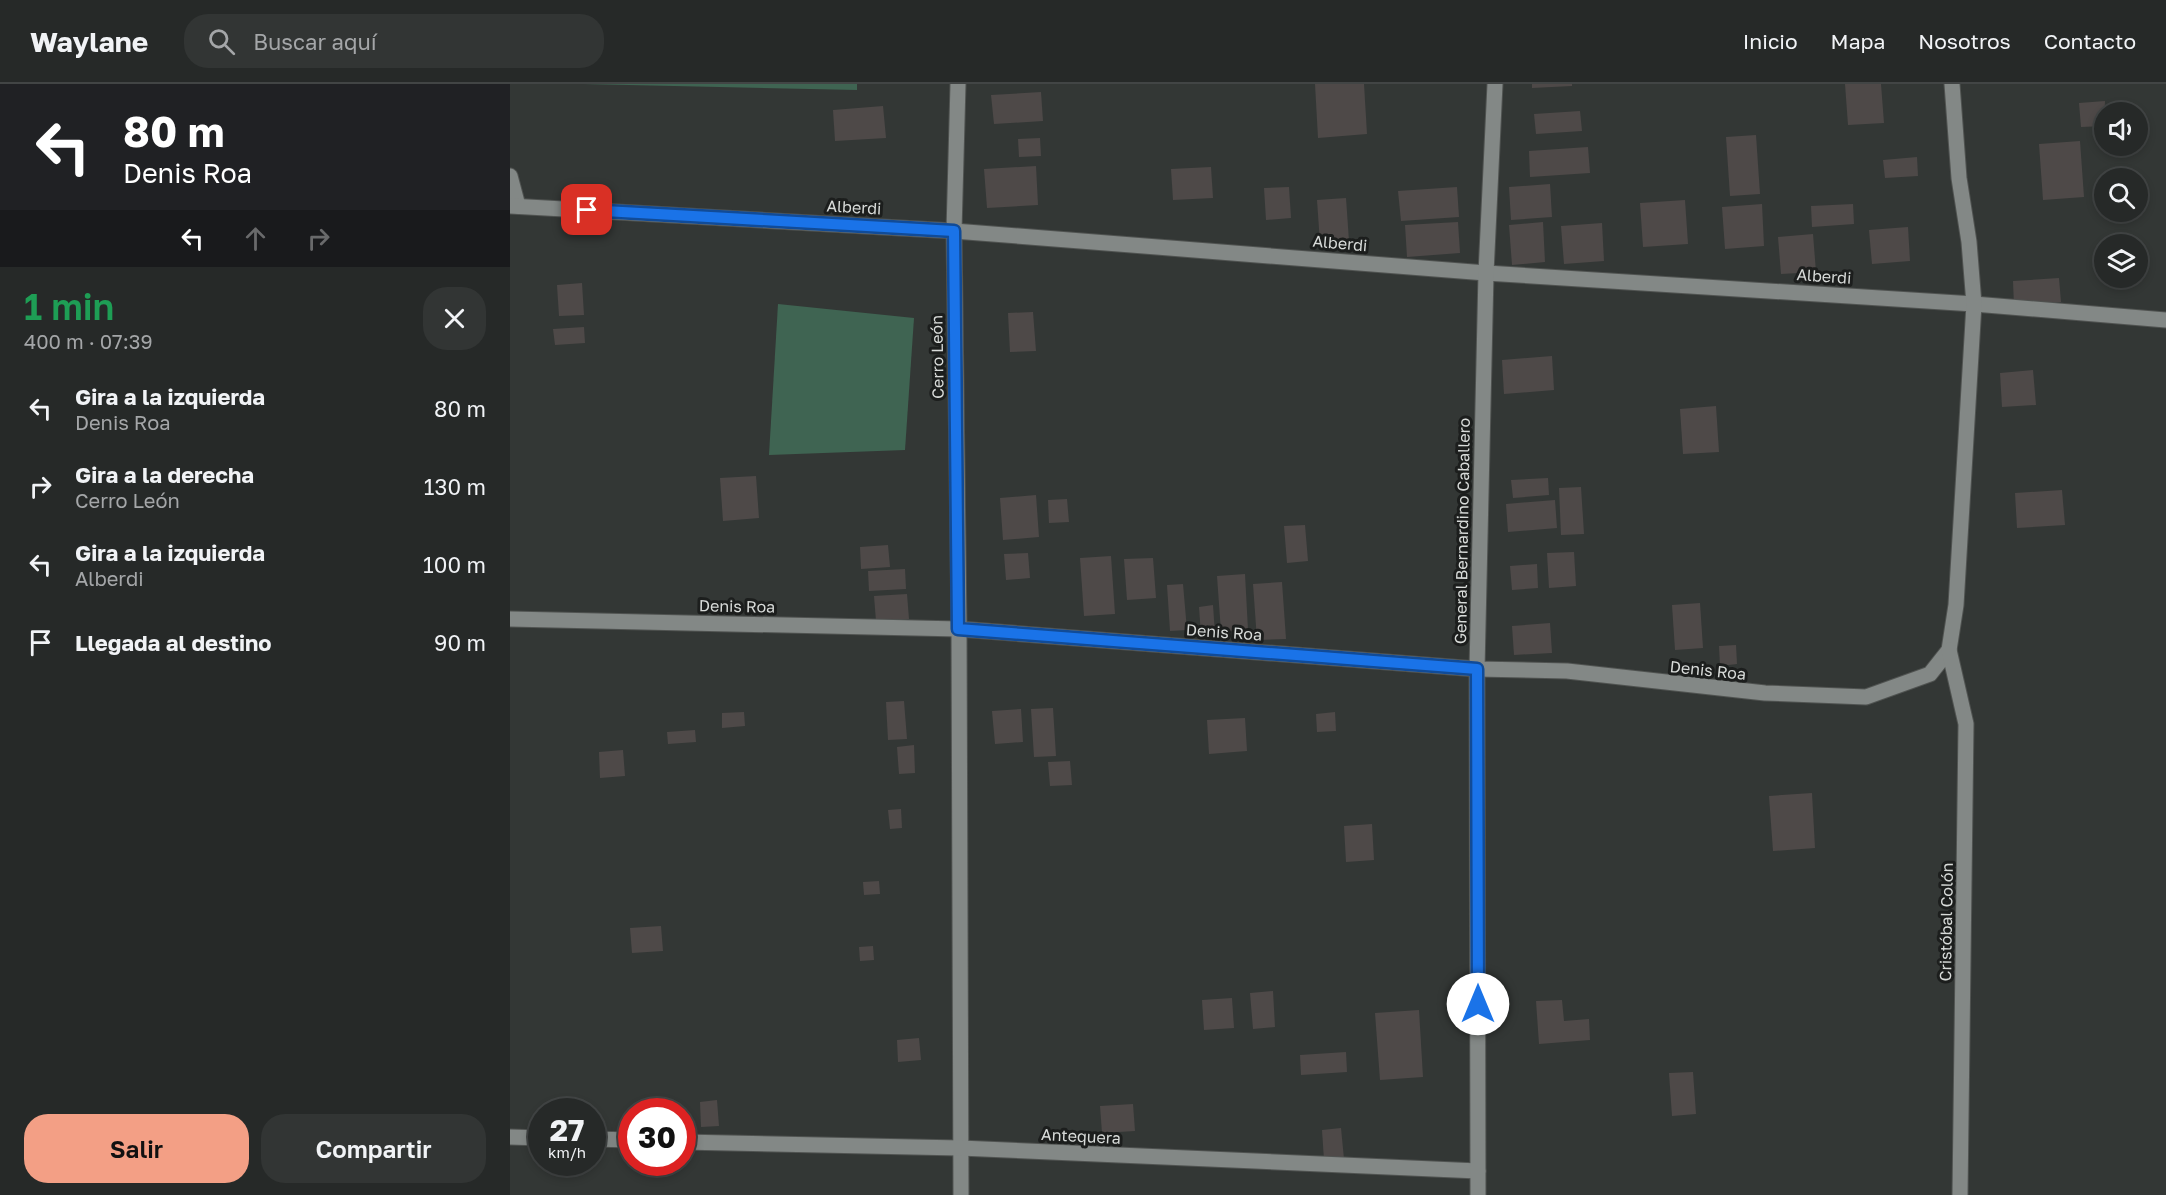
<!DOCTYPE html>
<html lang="es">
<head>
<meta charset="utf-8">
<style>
	:root { --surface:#262928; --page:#323534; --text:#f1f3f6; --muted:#a4a6a8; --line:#424545; --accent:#f39f85 }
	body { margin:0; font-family:"Golos Text",sans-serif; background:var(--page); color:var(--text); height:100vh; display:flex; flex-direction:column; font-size:22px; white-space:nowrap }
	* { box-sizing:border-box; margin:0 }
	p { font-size:20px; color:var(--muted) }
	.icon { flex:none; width:33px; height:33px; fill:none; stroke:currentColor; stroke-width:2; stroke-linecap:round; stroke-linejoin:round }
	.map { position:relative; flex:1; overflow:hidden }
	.side { display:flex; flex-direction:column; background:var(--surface); width:510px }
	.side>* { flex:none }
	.hud { background:#202124; color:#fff; overflow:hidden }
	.buttons { position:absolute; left:1584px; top:18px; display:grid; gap:12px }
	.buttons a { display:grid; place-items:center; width:54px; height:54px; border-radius:50%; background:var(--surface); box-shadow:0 3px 9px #0003,0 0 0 2px var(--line); font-size:30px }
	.speed { position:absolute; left:18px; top:1014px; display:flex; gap:12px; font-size:30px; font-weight:700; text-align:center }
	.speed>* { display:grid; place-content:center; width:78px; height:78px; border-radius:50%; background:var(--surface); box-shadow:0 3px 9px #0003,0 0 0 2px var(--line); line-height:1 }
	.speed small { font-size:15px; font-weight:400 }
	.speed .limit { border:9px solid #d22; background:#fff; color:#111 }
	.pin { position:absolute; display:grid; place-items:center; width:51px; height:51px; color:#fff; margin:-26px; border-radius:12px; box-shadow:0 3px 9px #0006 }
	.me { position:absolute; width:66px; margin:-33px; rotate:0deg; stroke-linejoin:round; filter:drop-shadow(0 0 4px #0008) }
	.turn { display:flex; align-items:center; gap:21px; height:126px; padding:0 24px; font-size:27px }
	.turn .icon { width:78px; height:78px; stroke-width:2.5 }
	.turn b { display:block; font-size:42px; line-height:51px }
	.lanes { display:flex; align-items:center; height:57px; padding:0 24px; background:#0003; justify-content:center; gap:30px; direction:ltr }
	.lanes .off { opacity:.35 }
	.round { display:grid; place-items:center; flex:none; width:63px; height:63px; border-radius:24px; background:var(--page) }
	.summary { display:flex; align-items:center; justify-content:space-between; height:102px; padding:0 24px }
	h1 { font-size:36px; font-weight:600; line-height:45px; color:#1e9e55 }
	.cta { display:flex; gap:12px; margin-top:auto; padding:12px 24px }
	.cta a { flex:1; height:69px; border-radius:24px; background:var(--accent); color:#111; font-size:24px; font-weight:600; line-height:69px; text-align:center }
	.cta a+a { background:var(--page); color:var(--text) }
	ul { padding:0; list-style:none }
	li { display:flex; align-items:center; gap:18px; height:78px; padding:0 24px }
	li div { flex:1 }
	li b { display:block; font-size:22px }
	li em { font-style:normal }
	header { display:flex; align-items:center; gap:36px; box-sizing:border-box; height:84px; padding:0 30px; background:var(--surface); border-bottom:2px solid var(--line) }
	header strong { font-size:28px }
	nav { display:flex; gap:33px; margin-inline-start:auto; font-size:21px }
	.search { width:420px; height:54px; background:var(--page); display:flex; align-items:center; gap:15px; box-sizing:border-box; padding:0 21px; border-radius:24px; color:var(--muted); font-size:22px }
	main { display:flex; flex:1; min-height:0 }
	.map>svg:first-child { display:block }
	.green { fill:#3f6452 }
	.building { fill:#4e4948 }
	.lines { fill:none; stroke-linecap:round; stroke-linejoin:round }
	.minor-casing { stroke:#505351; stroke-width:17 }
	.minor { stroke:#838886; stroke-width:15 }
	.route-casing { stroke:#114b97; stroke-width:15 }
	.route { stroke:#1a73e8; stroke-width:10 }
	.labels { text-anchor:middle; stroke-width:6; stroke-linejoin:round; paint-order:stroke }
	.street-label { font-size:16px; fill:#d8dbd9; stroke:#1c1e1d }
</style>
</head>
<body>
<header>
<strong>Waylane</strong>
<div class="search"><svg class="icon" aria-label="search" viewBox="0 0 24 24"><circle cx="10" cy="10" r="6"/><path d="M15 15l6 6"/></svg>Buscar aquí</div>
<nav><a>Inicio</a><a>Mapa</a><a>Nosotros</a><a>Contacto</a></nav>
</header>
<main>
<section class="side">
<div class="hud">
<div class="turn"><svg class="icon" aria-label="left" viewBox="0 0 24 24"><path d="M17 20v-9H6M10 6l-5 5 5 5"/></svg><div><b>80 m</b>Denis Roa</div></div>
<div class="lanes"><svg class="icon" aria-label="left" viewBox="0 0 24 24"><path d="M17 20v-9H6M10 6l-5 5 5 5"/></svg><svg class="icon off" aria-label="ahead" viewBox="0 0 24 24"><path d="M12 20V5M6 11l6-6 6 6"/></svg><svg class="icon off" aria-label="right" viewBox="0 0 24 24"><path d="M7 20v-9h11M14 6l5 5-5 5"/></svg></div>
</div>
<div class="summary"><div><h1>1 min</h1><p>400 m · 07:39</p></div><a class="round"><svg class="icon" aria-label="close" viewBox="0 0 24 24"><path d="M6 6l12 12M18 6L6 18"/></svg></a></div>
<ul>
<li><svg class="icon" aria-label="left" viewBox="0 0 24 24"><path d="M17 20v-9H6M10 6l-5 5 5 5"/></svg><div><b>Gira a la izquierda</b><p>Denis Roa</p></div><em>80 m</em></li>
<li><svg class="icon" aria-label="right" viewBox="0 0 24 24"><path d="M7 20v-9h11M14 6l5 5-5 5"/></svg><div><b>Gira a la derecha</b><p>Cerro León</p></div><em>130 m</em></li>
<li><svg class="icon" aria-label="left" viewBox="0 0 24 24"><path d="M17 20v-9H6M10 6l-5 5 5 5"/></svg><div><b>Gira a la izquierda</b><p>Alberdi</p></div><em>100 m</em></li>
<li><svg class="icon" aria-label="arrive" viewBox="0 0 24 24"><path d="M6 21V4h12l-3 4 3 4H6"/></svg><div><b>Llegada al destino</b></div><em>90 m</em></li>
</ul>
<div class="cta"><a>Salir</a><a>Compartir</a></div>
</section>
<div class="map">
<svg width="1656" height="1111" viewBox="0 0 1656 1111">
	<rect width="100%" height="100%" fill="#333735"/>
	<g class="green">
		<path d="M73 0H347V6Z"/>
		<path d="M268 220 404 234 395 366 259 371Z"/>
	</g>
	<g class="building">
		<path d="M805 0H854L857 50 808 54Z"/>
		<path d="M1022 0H1062V2L1022 4Z"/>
		<path d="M1335 0H1371L1374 39 1338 41Z"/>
		<path d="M531 8 533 37 484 40 481 11Z"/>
		<path d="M1595 17 1594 42 1571 43 1569 19Z"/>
		<path d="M373 22 376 54 325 57 323 26Z"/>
		<path d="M1070 27 1072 47 1026 50 1024 30Z"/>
		<path d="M1246 51 1250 110 1220 112 1216 53Z"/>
		<path d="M530 54 531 72 509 73 508 55Z"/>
		<path d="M1570 57 1574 113 1533 116 1529 60Z"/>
		<path d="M1078 63 1080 89 1020 93 1019 67Z"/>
		<path d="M1407 73 1408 92 1375 94 1373 76Z"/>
		<path d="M526 82 528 121 477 124 474 85Z"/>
		<path d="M701 83 703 114 663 116 661 85Z"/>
		<path d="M1040 100 1042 133 1001 136 999 103Z"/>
		<path d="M779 103 781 134 756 136 754 104Z"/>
		<path d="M947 103 949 133 891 137 888 107Z"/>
		<path d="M836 114 839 157 810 159 807 116Z"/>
		<path d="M1175 116 1178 160 1133 163 1130 119Z"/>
		<path d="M1252 120 1254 162 1215 165 1212 123Z"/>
		<path d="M1343 120 1344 140 1302 143 1301 122Z"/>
		<path d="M948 138 950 169 897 173 895 141Z"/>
		<path d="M1033 138 1035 178 1002 181 999 141Z"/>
		<path d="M1092 139 1094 177 1054 180 1051 142Z"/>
		<path d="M1398 143 1400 177 1362 180 1359 146Z"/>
		<path d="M1303 150 1306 188 1271 190 1268 153Z"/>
		<path d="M1549 194 1551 218 1504 222 1503 197Z"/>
		<path d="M72 199 74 231 49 232 47 201Z"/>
		<path d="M523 228 526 267 500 268 498 229Z"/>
		<path d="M74 243 75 259 45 261 43 245Z"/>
		<path d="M1042 272 1044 306 994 310 992 276Z"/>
		<path d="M1523 286 1526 321 1492 323 1490 289Z"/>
		<path d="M1206 322 1209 368 1173 370 1170 325Z"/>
		<path d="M246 392 249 434 213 437 210 394Z"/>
		<path d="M1038 394 1039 411 1003 414 1001 396Z"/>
		<path d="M1071 403 1074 450 1051 451 1049 404Z"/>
		<path d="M1552 406 1555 441 1507 444 1505 409Z"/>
		<path d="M526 411 529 453 493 456 490 414Z"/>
		<path d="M557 415 559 438 539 439 538 416Z"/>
		<path d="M1045 416 1047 444 998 448 996 420Z"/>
		<path d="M795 441 798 477 777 479 774 442Z"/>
		<path d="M378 461 380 483 351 485 350 463Z"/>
		<path d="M1064 468 1066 502 1039 504 1037 469Z"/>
		<path d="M518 469 520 494 496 496 494 470Z"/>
		<path d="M601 472 605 530 574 532 570 474Z"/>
		<path d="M643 474 646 514 617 516 614 475Z"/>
		<path d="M1027 480 1028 504 1002 506 1000 482Z"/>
		<path d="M395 485 396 505 359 507 358 487Z"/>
		<path d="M735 490 738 546 711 548 707 492Z"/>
		<path d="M772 498 776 555 747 556 743 500Z"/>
		<path d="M673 500 677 546 660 547 657 501Z"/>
		<path d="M397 510 399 535 366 537 364 512Z"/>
		<path d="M1190 519 1193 564 1165 566 1162 521Z"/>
		<path d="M703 521 705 550 691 551 689 523Z"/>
		<path d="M1040 539 1042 569 1004 571 1002 542Z"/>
		<path d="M1226 561 1227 580 1210 582 1209 562Z"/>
		<path d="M394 617 397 655 378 656 376 618Z"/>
		<path d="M543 624 546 672 524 673 521 625Z"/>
		<path d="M511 625 513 658 485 660 482 627Z"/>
		<path d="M234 628 235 642 212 644V629Z"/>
		<path d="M825 628 826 647 807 648 806 630Z"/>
		<path d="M735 634 737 667 699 670 697 636Z"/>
		<path d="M185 646 186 658 158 660 157 648Z"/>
		<path d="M404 661 405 689 389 690 387 663Z"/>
		<path d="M113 666 115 692 90 694 89 668Z"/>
		<path d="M560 677 562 701 540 702 538 678Z"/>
		<path d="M1302 709 1305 764 1263 767 1259 712Z"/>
		<path d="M391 725 392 744 380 745 378 726Z"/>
		<path d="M862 740 864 776 836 778 834 742Z"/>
		<path d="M369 797 370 810 354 811 353 798Z"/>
		<path d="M151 842 153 867 122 869 120 844Z"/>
		<path d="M363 862 364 876 350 877 349 863Z"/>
		<path d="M763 907 765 943 743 945 740 909Z"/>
		<path d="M722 914 724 944 694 946 692 916Z"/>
		<path d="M1052 916 1054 937 1079 935 1080 956 1029 960 1026 917Z"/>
		<path d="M909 926 913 993 870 996 865 929Z"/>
		<path d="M409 954 411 976 388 978 387 956Z"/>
		<path d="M836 968 837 988 791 991 790 971Z"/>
		<path d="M1183 988 1186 1030 1162 1032 1159 989Z"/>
		<path d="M207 1016 209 1042 191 1043 190 1018Z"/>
		<path d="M623 1020 625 1047 592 1049 590 1022Z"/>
		<path d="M831 1044 834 1075 814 1076 812 1046Z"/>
	</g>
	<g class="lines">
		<defs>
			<g id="minor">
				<path d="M448 0 444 147 449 545 451 1111"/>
				<path d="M0 92 8 122"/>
				<path d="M0 122 444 147 976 189 1464 220 1656 236"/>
				<path d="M0 535 449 545 967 585 1057 587 1255 609 1356 613 1420 590 1439 566 1446 521 1464 220 1459 158 1449 94 1442 0"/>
				<path d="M1439 566 1456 640 1450 1111"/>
				<path d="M0 1053 32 1054"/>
				<path d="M82 1055 122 1056"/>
				<path d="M172 1058 450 1064 968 1087"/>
				<path d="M968 1111 967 585 976 189 985 0"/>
			</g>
		</defs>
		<use href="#minor" class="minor-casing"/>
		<use href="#minor" class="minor"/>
	</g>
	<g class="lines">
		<defs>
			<path id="route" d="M77 126 444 147 448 545 967 585 968 920"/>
		</defs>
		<use href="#route" class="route-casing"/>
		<use href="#route" class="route"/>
	</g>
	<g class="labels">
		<g class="street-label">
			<text transform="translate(344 123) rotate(3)" y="6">Alberdi</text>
			<text transform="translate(830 159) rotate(5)" y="6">Alberdi</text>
			<text transform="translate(1314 192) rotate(4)" y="6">Alberdi</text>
			<text transform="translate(427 273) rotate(-91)" y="6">Cerro León</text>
			<text transform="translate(952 447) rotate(-89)" y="6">General Bernardino Caballero</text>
			<text transform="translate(227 522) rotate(1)" y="6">Denis Roa</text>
			<text transform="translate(714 548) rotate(4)" y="6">Denis Roa</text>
			<text transform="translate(1198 586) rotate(6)" y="6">Denis Roa</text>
			<text transform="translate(1436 838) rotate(-89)" y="6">Cristóbal Colón</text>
			<text transform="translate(571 1052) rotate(3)" y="6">Antequera</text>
		</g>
	</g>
</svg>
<div class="buttons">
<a><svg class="icon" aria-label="sound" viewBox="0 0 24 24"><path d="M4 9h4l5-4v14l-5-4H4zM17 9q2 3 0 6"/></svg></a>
<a><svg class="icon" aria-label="search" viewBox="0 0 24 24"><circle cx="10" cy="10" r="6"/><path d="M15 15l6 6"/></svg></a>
<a><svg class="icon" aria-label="layers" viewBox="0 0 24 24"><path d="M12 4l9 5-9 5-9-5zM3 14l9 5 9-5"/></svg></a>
</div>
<div class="speed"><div>27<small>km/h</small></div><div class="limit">30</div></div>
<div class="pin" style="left:77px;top:126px;background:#d93025"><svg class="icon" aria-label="arrive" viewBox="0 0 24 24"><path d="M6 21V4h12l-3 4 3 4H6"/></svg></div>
<svg class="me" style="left:968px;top:920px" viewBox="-20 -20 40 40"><circle r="19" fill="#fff"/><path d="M0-13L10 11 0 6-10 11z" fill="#1a73e8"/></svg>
</div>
</main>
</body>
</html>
